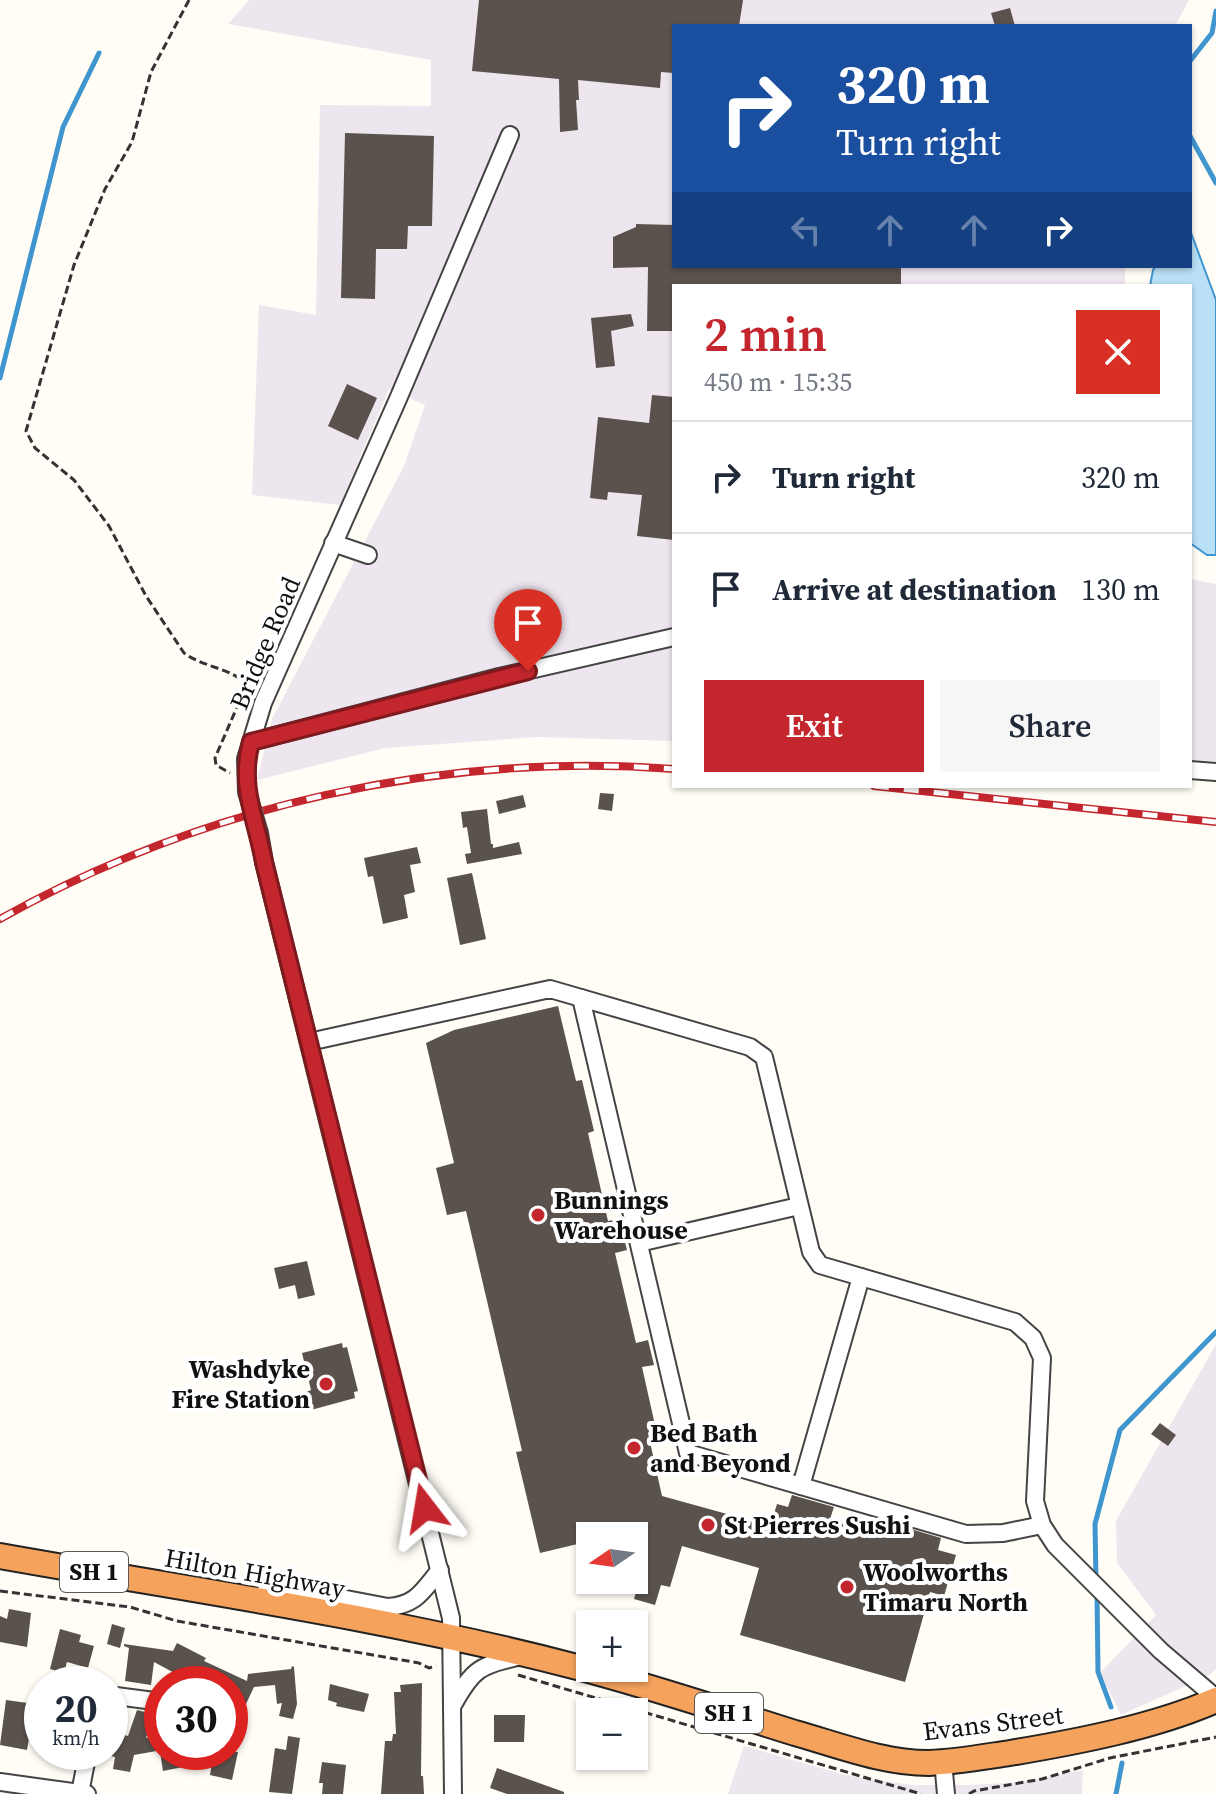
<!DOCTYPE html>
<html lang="en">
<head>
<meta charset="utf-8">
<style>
	:root { --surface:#fff; --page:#f6f6f7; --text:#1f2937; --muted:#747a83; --line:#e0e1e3; --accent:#c4262e }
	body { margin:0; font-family:"Source Serif 4",serif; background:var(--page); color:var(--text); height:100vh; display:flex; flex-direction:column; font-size:30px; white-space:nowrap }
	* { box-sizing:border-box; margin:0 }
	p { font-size:26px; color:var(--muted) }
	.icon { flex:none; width:44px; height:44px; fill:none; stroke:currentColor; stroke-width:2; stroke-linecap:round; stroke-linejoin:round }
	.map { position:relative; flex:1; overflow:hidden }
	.panel { position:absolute; left:672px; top:284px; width:520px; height:504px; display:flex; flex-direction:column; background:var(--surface); border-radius:0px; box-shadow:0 2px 6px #0004 }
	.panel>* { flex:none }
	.guide { position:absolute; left:672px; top:24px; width:520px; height:244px; border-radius:0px; box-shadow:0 2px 6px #0004; background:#1a4fa0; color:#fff; overflow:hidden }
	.needle { width:52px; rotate:257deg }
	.buttons { position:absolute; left:576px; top:1522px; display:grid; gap:16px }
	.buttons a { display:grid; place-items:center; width:72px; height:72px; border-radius:0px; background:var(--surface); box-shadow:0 2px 6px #0004; font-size:40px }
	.speed { position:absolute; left:24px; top:1666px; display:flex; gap:16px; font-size:40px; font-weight:700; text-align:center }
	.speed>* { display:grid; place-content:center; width:104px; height:104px; border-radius:50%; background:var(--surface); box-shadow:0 2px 6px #0004; line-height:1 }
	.speed small { font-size:20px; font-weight:400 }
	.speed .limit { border:12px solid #d22; background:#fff; color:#111 }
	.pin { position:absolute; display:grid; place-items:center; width:68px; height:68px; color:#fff; margin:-82px -34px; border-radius:50% 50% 50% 0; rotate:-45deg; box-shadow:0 0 8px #0007 }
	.pin .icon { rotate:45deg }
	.me { position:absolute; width:88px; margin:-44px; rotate:346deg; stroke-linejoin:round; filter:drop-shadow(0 0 6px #0008) }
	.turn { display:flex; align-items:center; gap:28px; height:168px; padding:0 32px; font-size:36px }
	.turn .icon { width:104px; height:104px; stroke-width:2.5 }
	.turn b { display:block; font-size:56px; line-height:68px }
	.lanes { display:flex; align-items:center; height:76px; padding:0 32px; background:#0003; justify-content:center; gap:40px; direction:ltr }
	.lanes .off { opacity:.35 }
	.round { display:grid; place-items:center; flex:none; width:84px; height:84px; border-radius:0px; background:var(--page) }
	.summary { display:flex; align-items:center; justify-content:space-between; height:136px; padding:0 32px }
	h1 { font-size:48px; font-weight:600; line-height:60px; color:var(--accent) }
	.cta { display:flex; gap:16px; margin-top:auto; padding:16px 32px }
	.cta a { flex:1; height:92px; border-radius:0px; background:var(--accent); color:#fff; font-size:32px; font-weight:600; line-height:92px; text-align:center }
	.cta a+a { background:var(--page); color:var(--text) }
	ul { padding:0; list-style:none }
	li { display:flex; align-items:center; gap:24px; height:112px; padding:0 32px; border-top:2px solid var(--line) }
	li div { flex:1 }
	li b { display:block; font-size:30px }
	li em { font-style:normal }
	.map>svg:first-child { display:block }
	.industrial { fill:#eee6ef }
	.water { fill:#b9e0f7; stroke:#3f96cf; stroke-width:2 }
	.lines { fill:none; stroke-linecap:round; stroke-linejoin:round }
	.stream { stroke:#3f96cf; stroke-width:5 }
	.building { fill:#5a524d }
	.minor-casing { stroke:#444; stroke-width:20 }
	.highway-casing { stroke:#222; stroke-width:28 }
	.path { stroke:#333; stroke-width:3; stroke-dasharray:8 4; stroke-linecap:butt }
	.minor { stroke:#fff; stroke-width:16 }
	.highway { stroke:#f5a25d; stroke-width:24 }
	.rail-casing { stroke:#c4262e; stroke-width:8 }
	.rail { stroke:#fff; stroke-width:5; stroke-dasharray:15; stroke-linecap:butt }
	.minor-bridge-casing { stroke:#444; stroke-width:20; stroke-linecap:butt }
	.minor-bridge { stroke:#fff; stroke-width:16 }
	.route-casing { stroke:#7f191e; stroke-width:20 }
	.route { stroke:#c4262e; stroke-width:14 }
	.poi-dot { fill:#c4262e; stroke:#fff; stroke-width:3 }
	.labels { text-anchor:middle; stroke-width:8; stroke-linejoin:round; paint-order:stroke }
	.shield { fill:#fff; stroke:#585858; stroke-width:2 }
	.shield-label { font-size:24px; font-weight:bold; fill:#111 }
	.street-label { font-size:26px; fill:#111; stroke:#fff }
	.poi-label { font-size:26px; font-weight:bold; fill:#111; stroke:#fff; text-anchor:start }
</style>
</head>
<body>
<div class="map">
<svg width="1216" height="1794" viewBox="0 0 1216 1794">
	<rect width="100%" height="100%" fill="#fffdf5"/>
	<g class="industrial">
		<path d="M249 0H1189L1175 26H674V266H1125V286H674V741L537 737 385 748 257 780 272 719 404 466 425 405 389 389 340 505 252 495 259 305 316 315 320 105 431 106V60L228 24Z"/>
		<path d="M1190 579 1216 584V781L1190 779Z"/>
		<path d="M1216 1344V1669L1208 1676 1121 1715 1100 1673 1156 1615 1117 1563 1116 1521Z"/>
		<path d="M744 1746 845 1775 911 1785H971L1022 1782 1083 1770 1082 1794H728Z"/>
	</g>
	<path class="water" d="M1190 230 1216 300V555H1207L1190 543V286H1150L1153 270 1156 266H1190Z"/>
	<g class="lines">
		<g class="stream">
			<path d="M1190 61 1212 33 1216 11"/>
			<path d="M1190 136 1216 183"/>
			<path d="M0 378 63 127 99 53"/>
			<path d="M1096 1580 1095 1524 1120 1430 1216 1332"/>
			<path d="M1097 1594 1098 1672 1111 1707"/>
			<path d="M1116 1794 1122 1763"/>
		</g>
	</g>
	<g class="building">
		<path d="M479 0H743L739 26H674V73L661 72 660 88 578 80 579 100H576L578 130 560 132 559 79 472 71Z"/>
		<path d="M1010 8 1015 26H995L991 13Z"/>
		<path d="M345 133 434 136 432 226H408L407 249H376L375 299 341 298Z"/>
		<path d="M636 224 674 225V266H901V286H674V331H647L648 267 613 268V237L636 227Z"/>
		<path d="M631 314 634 326 611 331 615 366 596 368 591 318Z"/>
		<path d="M347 384 377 398 358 440 328 426Z"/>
		<path d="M652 395 674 397V540L637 536 642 495 608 492 607 500 590 498 598 417 649 423Z"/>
		<path d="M600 793 614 794 612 811 598 809Z"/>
		<path d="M523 795 526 807 499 814 496 801Z"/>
		<path d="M487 809 491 844H493V848L519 842 522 854 467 864 465 854 471 853 467 827 463 828 461 812Z"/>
		<path d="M417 847 421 863 410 865 415 892 404 895 408 918 383 924 373 876 368 877 364 858Z"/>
		<path d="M472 873 486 939 460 945 447 878Z"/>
		<path d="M558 1006 576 1081 582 1080 594 1131 588 1133 608 1221 619 1219 627 1250 615 1253 636 1343 648 1340 654 1365 642 1367 655 1425 648 1433 662 1496 770 1526 777 1504 788 1507 792 1495 834 1507 830 1519 891 1536 894 1524 941 1538 938 1550 956 1555 944 1596 930 1592 905 1682 740 1635 759 1568 682 1546 670 1587 661 1585 655 1605 634 1599 643 1568 634 1570V1536H590V1541L540 1553 516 1452 522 1451 466 1211 447 1215 436 1168 454 1163 426 1043 454 1030Z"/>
		<path d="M307 1261 315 1295 298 1299 295 1285 279 1289 274 1268Z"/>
		<path d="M342 1343 343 1348 347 1347 358 1391 354 1392 355 1398 311 1410 306 1392 311 1390 302 1353Z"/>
		<path d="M1160 1423 1176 1435 1168 1446 1151 1434Z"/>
		<path d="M9 1609 31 1613 27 1647 0 1642V1616L7 1619Z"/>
		<path d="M112 1624 125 1628 120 1648 107 1644Z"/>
		<path d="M60 1629 81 1635 79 1642 94 1646 88 1668 67 1662 64 1673 50 1669Z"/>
		<path d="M177 1643 206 1658 204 1661 247 1681 248 1674 291 1669 292 1666 294 1667 297 1704 293 1719 279 1716 282 1703 277 1704 275 1685 254 1687 246 1704 230 1696V1684H211L184 1670 180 1676 154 1662 151 1685 125 1681 129 1648 124 1646V1644L173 1651Z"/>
		<path d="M422 1683 421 1776H423L424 1794H381L385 1741H392L393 1734H396L394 1692H401L400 1685Z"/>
		<path d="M330 1684 369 1694 364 1712 336 1706 337 1703 328 1700Z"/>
		<path d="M6 1700 35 1704 27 1750 0 1745Z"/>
		<path d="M137 1710 153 1714 146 1738 162 1735V1750L134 1755 130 1772 113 1769 115 1757 107 1755 108 1752H110L112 1732 128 1736Z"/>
		<path d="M494 1715H525L524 1742H494Z"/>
		<path d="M288 1736 300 1738 292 1794 269 1792 275 1748 286 1750Z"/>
		<path d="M160 1752H181L183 1767 163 1771Z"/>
		<path d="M214 1752H238L232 1780 210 1775Z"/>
		<path d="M322 1762 346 1765 343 1794H322L323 1783H319Z"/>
		<path d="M497 1768 564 1792V1794H507L490 1788Z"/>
	</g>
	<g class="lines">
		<defs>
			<g id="minor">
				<path d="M333 543 368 555"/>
				<path d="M251 742 499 677 674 637"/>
				<path d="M1190 770 1216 772"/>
				<path d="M247 792 246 759 263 703 398 399 510 135"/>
				<path d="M259 833 264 862 451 1618 453 1794"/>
				<path d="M581 998 688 1453 966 1534 1003 1533 1042 1525"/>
				<path d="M309 1042 550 989 750 1047 764 1057 811 1252 820 1265 1015 1322 1033 1338 1042 1358 1035 1501 1042 1525 1055 1545 1161 1651 1216 1698"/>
				<path d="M639 1243 799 1206"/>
				<path d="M801 1486 861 1277"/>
				<path d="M263 1594 299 1590 388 1607C417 1605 423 1590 440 1570"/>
				<path d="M110 1696H116L162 1702"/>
				<path d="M453 1705C474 1667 480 1666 521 1656"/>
				<path d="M943 1761 946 1794"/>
				<path d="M0 1782 87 1794"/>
				<path d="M80 1793 88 1752"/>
			</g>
			<path id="highway" d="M0 1556C191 1590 385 1617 573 1666 647 1685 721 1710 795 1733 838 1745 883 1763 929 1763 956 1762 983 1757 1010 1753 1076 1742 1155 1727 1216 1700"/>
		</defs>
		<use href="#minor" class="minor-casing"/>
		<use href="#highway" class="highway-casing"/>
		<g class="path">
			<path d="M189 0 151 72 132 142 105 189 74 265 26 431 35 448 74 480 109 526 146 596 184 653C203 667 230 668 247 684L215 758 216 765 230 773"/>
			<path d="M0 1591 130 1607 177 1621 419 1663 429 1668 436 1666"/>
			<path d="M518 1675 921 1794"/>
			<path d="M969 1794 974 1791 1042 1779 1110 1758 1216 1737"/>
		</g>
		<use href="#minor" class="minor"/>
		<use href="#highway" class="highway"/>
		<defs>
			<g id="rail">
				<path d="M874 786 1216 822"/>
				<path d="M0 919C204 805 441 752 674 769"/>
			</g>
		</defs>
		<use href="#rail" class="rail-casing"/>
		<use href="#rail" class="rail"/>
		<defs>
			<path id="minor-bridge" d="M247 792 259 833"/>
		</defs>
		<use href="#minor-bridge" class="minor-bridge-casing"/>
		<use href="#minor-bridge" class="minor-bridge"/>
	</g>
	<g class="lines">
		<defs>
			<path id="route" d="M425 1508 264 862C256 819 239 786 251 742L528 671"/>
		</defs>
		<use href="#route" class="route-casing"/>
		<use href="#route" class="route"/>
	</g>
	<g class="poi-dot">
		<circle cx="538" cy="1215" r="8"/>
		<circle cx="326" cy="1384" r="8"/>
		<circle cx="634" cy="1448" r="8"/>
		<circle cx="708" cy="1525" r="8"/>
		<circle cx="847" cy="1587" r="8"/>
	</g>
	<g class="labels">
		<g class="shield">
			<rect x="60" y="1552" width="68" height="40" rx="6"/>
			<rect x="695" y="1693" width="68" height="40" rx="6"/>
		</g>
		<g class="shield-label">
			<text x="94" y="1580">SH 1</text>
			<text x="729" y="1721">SH 1</text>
		</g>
		<g class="street-label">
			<text transform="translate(265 643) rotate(-67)" y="9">Bridge Road</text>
			<text transform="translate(255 1573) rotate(10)" y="9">Hilton Highway</text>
			<text transform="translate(993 1723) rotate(-7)" y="9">Evans Street</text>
		</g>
		<g class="poi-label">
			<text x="554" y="1209">Bunnings<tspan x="554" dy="30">Warehouse</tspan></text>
			<text x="310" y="1378" text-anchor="end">Washdyke<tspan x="310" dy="30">Fire Station</tspan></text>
			<text x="650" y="1442">Bed Bath<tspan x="650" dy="30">and Beyond</tspan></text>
			<text x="724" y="1534">St Pierres Sushi</text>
			<text x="863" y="1581">Woolworths<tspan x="863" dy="30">Timaru North</tspan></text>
		</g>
	</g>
</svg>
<div class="buttons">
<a><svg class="needle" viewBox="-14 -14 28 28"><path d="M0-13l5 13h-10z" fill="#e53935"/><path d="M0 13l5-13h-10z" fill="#747a83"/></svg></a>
<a>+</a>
<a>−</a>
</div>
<div class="speed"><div>20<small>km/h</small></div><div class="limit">30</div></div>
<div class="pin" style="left:528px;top:671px;background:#d93025"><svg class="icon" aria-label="arrive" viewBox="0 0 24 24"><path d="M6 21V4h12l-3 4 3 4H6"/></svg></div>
<svg class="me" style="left:425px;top:1508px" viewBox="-20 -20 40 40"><path d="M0-17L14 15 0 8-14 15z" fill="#c4262e" stroke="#fff" stroke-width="4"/></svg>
<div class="guide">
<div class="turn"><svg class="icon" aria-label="right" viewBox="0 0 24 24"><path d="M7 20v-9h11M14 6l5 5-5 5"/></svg><div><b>320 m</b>Turn right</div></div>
<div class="lanes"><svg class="icon off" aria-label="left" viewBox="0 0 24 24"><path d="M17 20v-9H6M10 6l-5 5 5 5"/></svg><svg class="icon off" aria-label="ahead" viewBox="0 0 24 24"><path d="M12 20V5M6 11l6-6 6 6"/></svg><svg class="icon off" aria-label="ahead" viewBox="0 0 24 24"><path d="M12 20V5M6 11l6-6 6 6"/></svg><svg class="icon" aria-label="right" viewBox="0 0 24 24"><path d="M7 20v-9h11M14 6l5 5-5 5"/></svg></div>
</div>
<section class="panel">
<div class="summary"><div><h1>2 min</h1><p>450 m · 15:35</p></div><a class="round" style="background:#d93025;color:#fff"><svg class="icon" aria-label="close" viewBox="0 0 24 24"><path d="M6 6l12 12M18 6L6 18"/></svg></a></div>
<ul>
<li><svg class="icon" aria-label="right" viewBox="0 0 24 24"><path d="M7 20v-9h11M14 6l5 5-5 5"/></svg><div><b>Turn right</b></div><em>320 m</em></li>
<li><svg class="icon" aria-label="arrive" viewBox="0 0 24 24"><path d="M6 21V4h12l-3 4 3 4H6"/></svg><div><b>Arrive at destination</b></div><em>130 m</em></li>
</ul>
<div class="cta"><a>Exit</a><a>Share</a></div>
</section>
</div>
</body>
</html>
